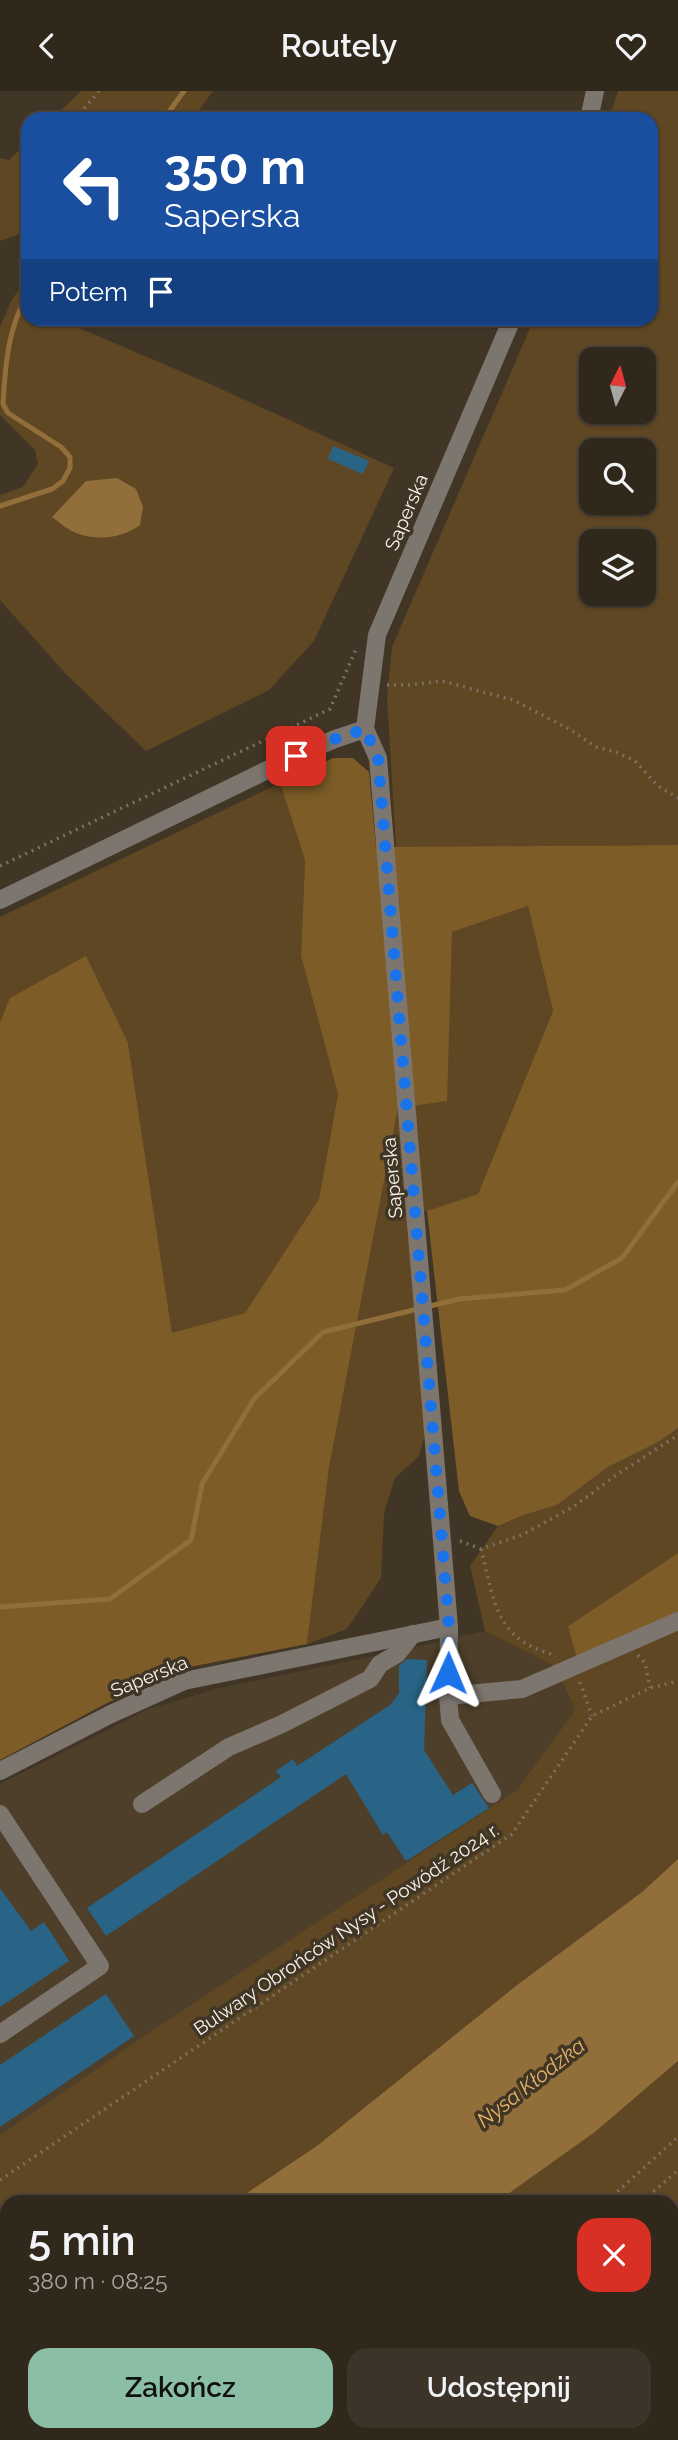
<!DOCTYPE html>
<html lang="pl">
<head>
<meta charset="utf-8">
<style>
	:root { --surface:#31281c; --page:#3d3429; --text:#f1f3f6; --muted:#a8a6a3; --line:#4c443b; --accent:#8abfa5 }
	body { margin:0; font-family:Raleway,sans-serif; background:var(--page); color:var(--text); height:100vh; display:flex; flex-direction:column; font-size:26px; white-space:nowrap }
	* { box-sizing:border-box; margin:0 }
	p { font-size:23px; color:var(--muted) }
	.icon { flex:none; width:38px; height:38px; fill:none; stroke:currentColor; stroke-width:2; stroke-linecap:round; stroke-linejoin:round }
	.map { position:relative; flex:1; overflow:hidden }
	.details { position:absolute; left:0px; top:2104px; width:679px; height:247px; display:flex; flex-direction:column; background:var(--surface); border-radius:21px 21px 0 0; box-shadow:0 2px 5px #0004,0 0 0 2px var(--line) }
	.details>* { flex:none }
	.top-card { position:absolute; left:21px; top:21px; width:637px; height:214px; border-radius:21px; box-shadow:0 2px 5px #0004,0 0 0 2px var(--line); background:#1a4fa0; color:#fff; overflow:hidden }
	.needle { width:46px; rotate:6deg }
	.fabs { position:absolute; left:579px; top:256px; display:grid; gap:14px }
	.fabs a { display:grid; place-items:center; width:77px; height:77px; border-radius:14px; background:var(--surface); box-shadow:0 2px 5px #0004,0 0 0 2px var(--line); font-size:35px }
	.pin { position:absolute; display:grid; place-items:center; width:60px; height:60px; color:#fff; margin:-30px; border-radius:14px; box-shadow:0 4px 10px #0006 }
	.me { position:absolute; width:77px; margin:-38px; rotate:1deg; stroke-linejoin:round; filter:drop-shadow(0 0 5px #0008) }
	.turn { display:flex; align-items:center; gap:24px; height:147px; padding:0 28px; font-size:32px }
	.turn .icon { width:91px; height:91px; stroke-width:2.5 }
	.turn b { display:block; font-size:49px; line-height:60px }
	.then { display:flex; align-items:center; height:66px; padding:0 28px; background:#0003; gap:14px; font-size:26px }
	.round { display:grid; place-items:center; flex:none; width:74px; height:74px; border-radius:21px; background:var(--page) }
	.head { display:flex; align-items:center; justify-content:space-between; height:119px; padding:0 28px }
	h1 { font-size:42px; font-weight:600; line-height:52px }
	.button { display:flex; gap:14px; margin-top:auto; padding:14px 28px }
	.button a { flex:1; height:80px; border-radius:21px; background:var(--accent); color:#111; font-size:28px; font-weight:600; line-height:80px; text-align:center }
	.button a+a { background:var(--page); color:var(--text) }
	header { display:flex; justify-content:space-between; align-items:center; height:91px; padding:0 28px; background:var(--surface); font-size:32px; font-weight:600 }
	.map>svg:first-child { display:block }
	.built { fill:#4e3f2a }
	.green { fill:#5f4723; fill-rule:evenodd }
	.forest { fill:#7d5c27 }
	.water { fill:#916e3a }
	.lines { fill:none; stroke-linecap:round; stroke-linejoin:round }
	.stream { stroke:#916e3a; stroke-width:5 }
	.building { fill:#296486 }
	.path { stroke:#7a7062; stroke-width:3.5; stroke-dasharray:2 5; stroke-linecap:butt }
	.minor { stroke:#7c766f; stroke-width:18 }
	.route { stroke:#1a73e8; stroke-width:12; stroke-dasharray:0 21.6 }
	.labels { text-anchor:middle; stroke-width:7; stroke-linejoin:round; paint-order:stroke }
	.street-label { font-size:19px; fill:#faf3e9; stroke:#413626 }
	.water-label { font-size:21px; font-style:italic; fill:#e7b467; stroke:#413626 }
</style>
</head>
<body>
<header><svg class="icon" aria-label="back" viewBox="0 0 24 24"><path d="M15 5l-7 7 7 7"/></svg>Routely<svg class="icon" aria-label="heart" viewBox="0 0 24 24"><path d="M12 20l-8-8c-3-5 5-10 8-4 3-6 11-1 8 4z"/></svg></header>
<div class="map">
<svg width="678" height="2349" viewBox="0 0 678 2349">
	<rect width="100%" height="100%" fill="#413626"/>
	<path class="built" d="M485 1540 556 1576 575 1619 517 1699 156 1937 0 2044V1693L149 1618 216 1598 399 1560Z"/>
	<g class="green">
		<path d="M81 0H213L193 28H52Z"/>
		<path d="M618 0H678V754L396 756 387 606 392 556 534 228H651V28H609ZM592 268H644V320H592ZM592 359H644V411H592ZM592 450H644V502H592Z"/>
		<path d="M28 51V140L0 150V67L9 69Z"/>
		<path d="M28 188V228H58L210 293 394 377 314 550 269 599 146 660 65 582 0 509V404L23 396 38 373 35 359 0 324V236L12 208Z"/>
		<path d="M280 692 305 769 301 865 338 1003 319 1109 245 1222 172 1243 128 952 0 932V826Z"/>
		<path d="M528 815 553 920 478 1103 427 1120 408 1122 426 1338 419 1365 395 1387 384 1422 381 1487 347 1538 307 1553 329 1377 398 1016 446 1010 452 841Z"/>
		<path d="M678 1337V1462L568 1535 678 1524V1768L642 1801 517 1894 318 2054 235 2110H7V2243L0 2247V2044L156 1937 517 1699 575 1619 556 1576 485 1540 470 1475 498 1435 524 1424 557 1414 608 1376 660 1350Z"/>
		<path d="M678 1970V2349H128L138 2343H672V2110H498L595 2041Z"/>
	</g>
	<g class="forest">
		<path d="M333 667H353L369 681 376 756 678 754V1337L660 1350 608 1376 557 1414 524 1424 498 1435 470 1425 459 1400 427 1120 478 1103 553 920 528 815 452 841 447 1010 398 1017 329 1377 307 1553 190 1576 109 1611 0 1669V932L10 907 86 865 128 952 172 1242 245 1222 319 1108 338 1003 301 865 305 769 280 692Z"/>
		<path d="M678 1462V1524L577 1568 568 1535Z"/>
	</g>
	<g class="water">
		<path d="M117 387 136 398 143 416 140 434C122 448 91 451 70 439 64 436 58 430 52 426L86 390Z"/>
		<path d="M678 1768V1970L595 2041 498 2110H235L318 2054 517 1894 642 1801Z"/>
		<path d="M7 2243V2343H138L128 2349H0V2247Z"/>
	</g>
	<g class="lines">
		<g class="stream">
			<path d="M166 28 168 22 184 0"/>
			<path d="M0 415 52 398 63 390 70 377V366L61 356 8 322 3 313C5 278 8 234 28 204"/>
			<path d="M0 1516 110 1508 191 1449 202 1393 254 1308 323 1241 459 1208 565 1199 622 1167 678 1091"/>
		</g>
	</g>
	<g class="building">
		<path d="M333 355 369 370 363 383 328 368Z"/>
		<path d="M407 1568 427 1569 424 1659 453 1704 472 1692 489 1717 406 1770 387 1741 383 1744 346 1683 106 1845 87 1817 281 1686 276 1680 293 1668 297 1675 390 1614 399 1602V1575Z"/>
		<path d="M0 1797 31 1840 44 1831 69 1870 0 1916Z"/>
		<path d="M106 1903 134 1945 0 2036V1974Z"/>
	</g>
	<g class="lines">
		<g class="path">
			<path d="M75 28 99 0"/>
			<path d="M387 594H409L442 590 513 609 571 639 596 656 616 661 635 670 658 695 678 707"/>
			<path d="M0 775 330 618 356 558"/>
			<path d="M460 1450 481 1458 522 1444 573 1416 615 1385 678 1344"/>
			<path d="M481 1458C490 1491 493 1533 525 1552 534 1558 546 1561 556 1565"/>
			<path d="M638 1564 645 1572 650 1597"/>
			<path d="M580 1591 592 1625"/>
			<path d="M0 2089 512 1743 592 1625 650 1597 678 1590"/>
			<path d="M607 2110 678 2046"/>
			<path d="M643 2110 678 2079"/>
			<path d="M672 2261 678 2257"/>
			<path d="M357 2343 361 2349"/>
			<path d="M652 2343 655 2349"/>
			<path d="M281 2349 290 2343"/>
			<path d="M333 2349 343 2343"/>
		</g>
		<g class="minor">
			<path d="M589 28 595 0"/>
			<path d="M0 809 296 665 335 648 365 638"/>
			<path d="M448 1605 522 1598 678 1530"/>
			<path d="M0 1680 111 1623 184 1590 449 1536"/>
			<path d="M492 1703 450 1629 448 1605 449 1536 378 667 365 638 377 544 512 228"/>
			<path d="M142 1713 229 1656 282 1633 370 1588 380 1573 397 1563 413 1543"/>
			<path d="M0 1723 100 1875 0 1943"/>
		</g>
	</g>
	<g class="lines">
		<path class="route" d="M296 665 335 648 365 638 378 667 449 1536 448 1582"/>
	</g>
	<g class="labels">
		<g class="street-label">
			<text transform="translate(406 421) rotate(-67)" y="7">Saperska</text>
			<text transform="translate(392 1087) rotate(-95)" y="7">Saperska</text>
			<text transform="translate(149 1585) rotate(-22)" y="7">Saperska</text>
			<text transform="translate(346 1838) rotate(-34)" y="7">Bulwary Obrońców Nysy - Powódź 2024 r.</text>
		</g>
		<g class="water-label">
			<text transform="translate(531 1992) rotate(-38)" y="7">Nysa Kłodzka</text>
		</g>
	</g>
</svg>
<div class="fabs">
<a><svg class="needle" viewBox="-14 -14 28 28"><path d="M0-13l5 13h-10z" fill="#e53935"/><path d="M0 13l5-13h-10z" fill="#a8a6a3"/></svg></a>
<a><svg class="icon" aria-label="search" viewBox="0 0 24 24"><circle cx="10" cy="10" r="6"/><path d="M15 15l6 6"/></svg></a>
<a><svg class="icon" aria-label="layers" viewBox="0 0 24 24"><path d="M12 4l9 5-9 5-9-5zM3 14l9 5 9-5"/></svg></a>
</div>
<div class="pin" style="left:296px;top:665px;background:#d93025"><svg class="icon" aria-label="arrive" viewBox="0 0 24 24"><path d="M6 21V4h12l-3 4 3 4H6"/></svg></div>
<svg class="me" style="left:448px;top:1582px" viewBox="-20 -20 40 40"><path d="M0-17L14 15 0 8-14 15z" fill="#1a73e8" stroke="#fff" stroke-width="4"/></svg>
<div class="top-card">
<div class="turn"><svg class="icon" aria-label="left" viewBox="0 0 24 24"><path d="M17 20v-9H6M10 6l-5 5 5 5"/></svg><div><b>350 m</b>Saperska</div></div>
<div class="then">Potem<svg class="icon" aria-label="arrive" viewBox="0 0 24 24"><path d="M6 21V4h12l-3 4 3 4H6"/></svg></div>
</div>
<section class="details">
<div class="head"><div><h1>5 min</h1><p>380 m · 08:25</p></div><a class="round" style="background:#d93025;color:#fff"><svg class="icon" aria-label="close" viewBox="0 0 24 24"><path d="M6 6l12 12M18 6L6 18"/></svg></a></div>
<div class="button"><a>Zakończ</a><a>Udostępnij</a></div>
</section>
</div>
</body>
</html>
